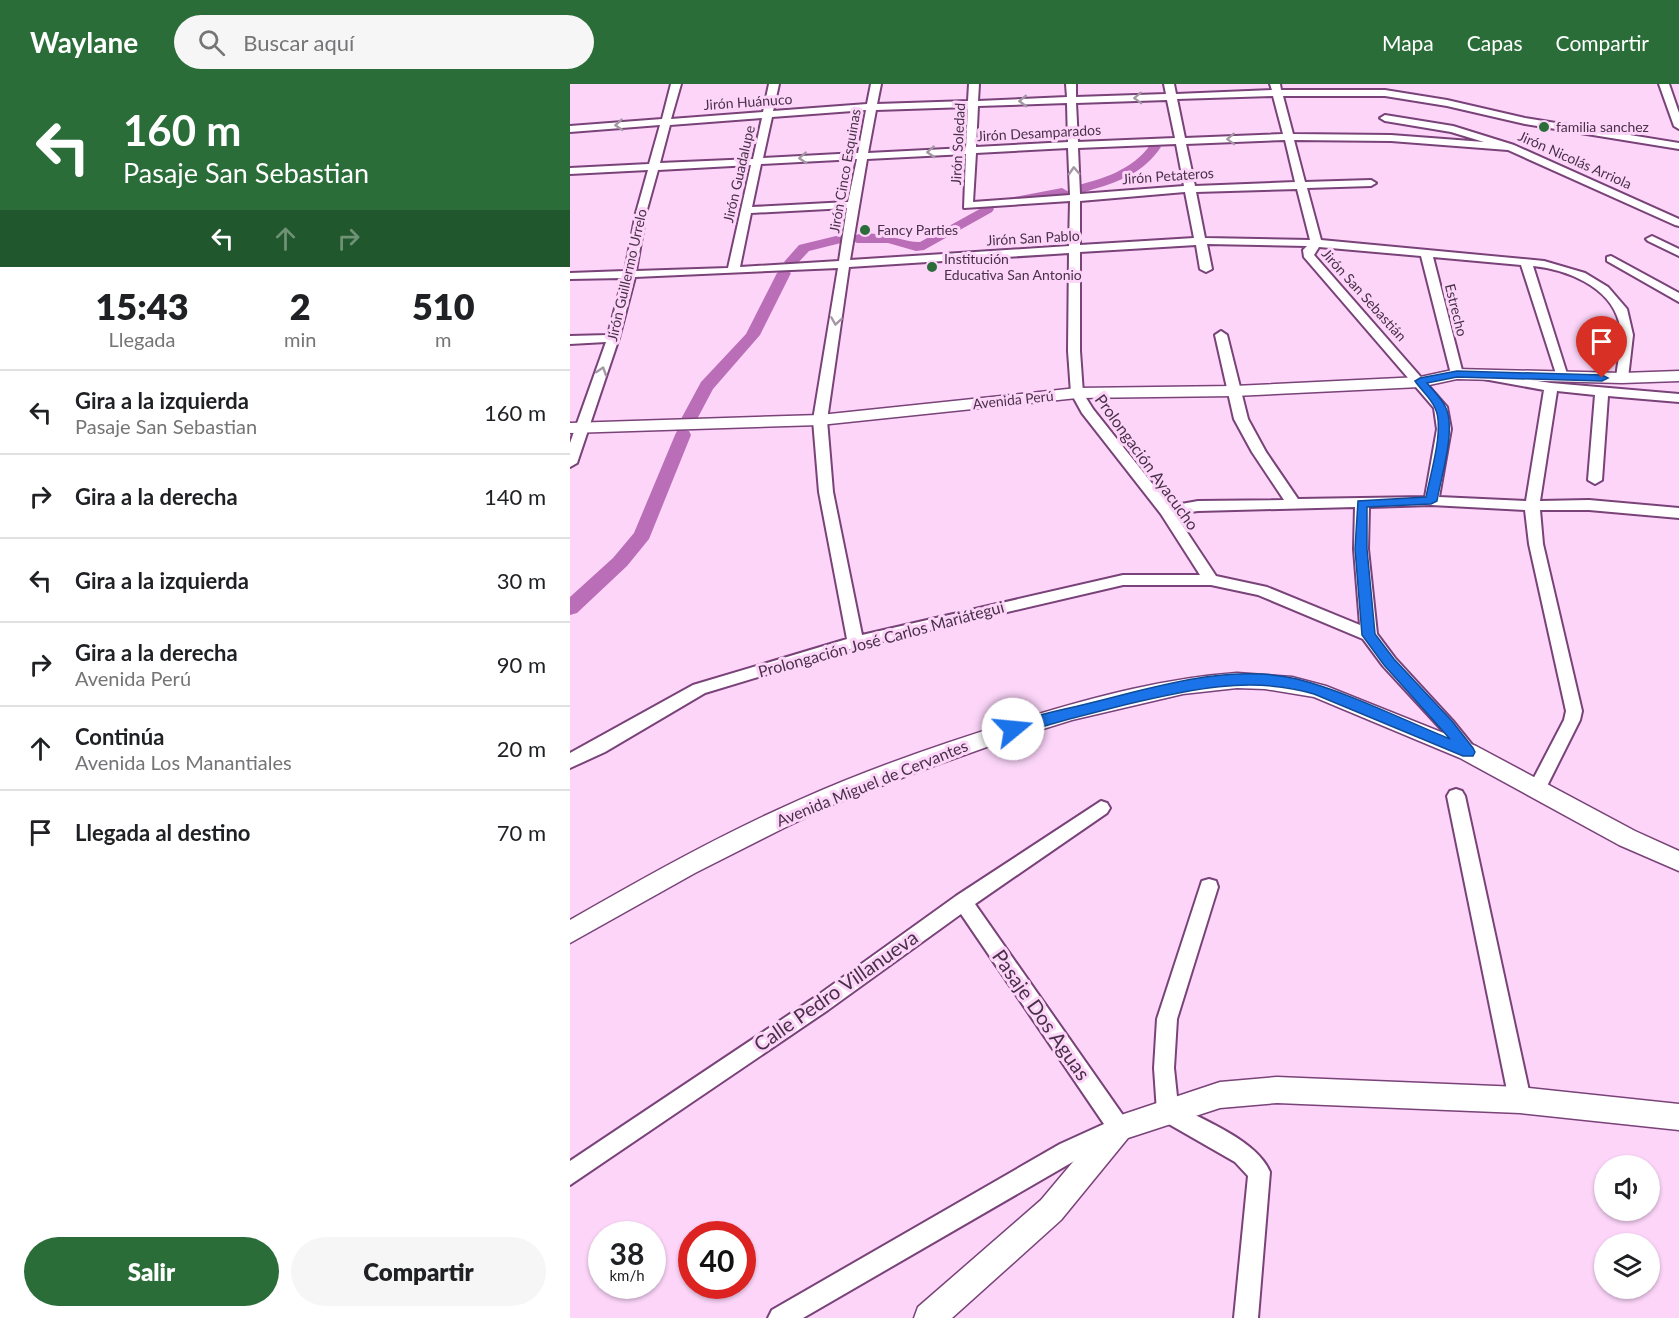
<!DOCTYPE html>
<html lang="es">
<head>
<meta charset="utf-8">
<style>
	:root { --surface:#fff; --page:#f6f6f6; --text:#202124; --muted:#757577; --line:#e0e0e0; --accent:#2a6d38 }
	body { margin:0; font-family:Lato,sans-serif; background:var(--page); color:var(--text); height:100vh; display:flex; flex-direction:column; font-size:22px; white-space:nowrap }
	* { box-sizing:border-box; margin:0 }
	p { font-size:20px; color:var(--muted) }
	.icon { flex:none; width:33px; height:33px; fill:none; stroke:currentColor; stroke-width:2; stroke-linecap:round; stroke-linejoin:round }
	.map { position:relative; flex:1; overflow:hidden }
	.sheet { display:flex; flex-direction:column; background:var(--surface); width:570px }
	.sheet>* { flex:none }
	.banner { background:#2a6d38; color:#fff; overflow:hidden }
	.buttons { position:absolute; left:1024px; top:1071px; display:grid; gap:12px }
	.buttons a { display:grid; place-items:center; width:66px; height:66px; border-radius:50%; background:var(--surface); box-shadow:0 2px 4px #0004; font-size:30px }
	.speed { position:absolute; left:18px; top:1137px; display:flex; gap:12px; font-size:30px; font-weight:700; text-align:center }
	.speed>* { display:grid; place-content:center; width:78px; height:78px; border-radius:50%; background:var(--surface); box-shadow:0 2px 4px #0004; line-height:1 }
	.speed small { font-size:15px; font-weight:400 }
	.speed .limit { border:9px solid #d22; background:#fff; color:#111 }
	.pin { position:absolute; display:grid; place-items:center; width:51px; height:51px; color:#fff; margin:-62px -26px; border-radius:50% 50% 50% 0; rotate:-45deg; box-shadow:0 0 6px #0007 }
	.pin .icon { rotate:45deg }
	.me { position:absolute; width:66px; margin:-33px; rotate:73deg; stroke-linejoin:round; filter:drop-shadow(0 0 4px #0008) }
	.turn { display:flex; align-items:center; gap:21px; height:126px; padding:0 24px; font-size:27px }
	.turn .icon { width:78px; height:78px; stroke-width:2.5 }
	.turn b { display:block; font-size:42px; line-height:51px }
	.lanes { display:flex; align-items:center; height:57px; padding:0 24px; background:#0003; justify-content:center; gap:30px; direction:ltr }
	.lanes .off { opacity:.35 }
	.eta { display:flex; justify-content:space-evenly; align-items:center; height:102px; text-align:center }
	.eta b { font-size:36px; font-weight:800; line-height:42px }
	.button { display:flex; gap:12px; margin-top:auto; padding:12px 24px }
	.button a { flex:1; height:69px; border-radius:36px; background:var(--accent); color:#fff; font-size:24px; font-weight:800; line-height:69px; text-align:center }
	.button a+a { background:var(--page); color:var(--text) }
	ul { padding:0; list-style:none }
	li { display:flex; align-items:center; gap:18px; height:84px; padding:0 24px; border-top:2px solid var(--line) }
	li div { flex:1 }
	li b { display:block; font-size:22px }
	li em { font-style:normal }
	header { display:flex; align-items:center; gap:36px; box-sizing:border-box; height:84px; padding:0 30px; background:var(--accent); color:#fff }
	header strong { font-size:28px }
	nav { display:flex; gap:33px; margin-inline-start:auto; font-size:21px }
	.search { width:420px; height:54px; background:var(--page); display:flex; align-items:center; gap:15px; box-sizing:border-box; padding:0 21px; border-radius:33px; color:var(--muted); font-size:22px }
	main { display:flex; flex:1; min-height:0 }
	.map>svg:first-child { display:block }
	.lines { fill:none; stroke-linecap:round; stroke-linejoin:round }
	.canal { fill:#ba6eb8; fill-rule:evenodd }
	.minor-casing { stroke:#794278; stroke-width:4 }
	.tertiary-casing { stroke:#794278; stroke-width:3 }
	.minor { fill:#fff; fill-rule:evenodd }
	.tertiary { fill:#fff; fill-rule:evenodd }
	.oneway { stroke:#a498a4 }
	.route { fill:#1a73e8; stroke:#114b97; stroke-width:1.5 }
	.poi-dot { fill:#2a6d38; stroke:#fcd5f9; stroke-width:2 }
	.labels { text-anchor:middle; stroke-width:6; stroke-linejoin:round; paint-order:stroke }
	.far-street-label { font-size:14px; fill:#493049; stroke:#fcd5f9 }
	.far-poi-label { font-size:14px; fill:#493049; stroke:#fcd5f9; text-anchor:start }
	.street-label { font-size:16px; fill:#493049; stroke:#fcd5f9 }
	.near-street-label { font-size:20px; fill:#493049; stroke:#fcd5f9 }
</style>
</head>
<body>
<header>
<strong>Waylane</strong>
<div class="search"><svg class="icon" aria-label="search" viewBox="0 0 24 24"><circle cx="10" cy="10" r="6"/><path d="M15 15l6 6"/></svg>Buscar aquí</div>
<nav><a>Mapa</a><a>Capas</a><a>Compartir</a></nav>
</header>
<main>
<section class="sheet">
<div class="banner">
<div class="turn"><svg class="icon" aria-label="left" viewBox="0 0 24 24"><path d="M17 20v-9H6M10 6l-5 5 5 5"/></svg><div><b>160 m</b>Pasaje San Sebastian</div></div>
<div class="lanes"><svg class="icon" aria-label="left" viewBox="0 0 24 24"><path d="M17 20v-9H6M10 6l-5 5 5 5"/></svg><svg class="icon off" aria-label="ahead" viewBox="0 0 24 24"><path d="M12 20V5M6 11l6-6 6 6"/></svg><svg class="icon off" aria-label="right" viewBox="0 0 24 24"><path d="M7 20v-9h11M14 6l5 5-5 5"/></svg></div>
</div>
<div class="eta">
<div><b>15:43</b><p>Llegada</p></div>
<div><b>2</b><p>min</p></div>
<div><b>510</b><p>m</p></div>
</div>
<ul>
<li><svg class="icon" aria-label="left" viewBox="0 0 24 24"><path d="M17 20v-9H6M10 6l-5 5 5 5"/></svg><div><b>Gira a la izquierda</b><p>Pasaje San Sebastian</p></div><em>160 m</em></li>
<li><svg class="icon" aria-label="right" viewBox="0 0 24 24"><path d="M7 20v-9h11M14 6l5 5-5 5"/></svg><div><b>Gira a la derecha</b></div><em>140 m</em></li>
<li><svg class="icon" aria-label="left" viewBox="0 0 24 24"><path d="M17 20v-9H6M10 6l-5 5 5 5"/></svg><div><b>Gira a la izquierda</b></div><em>30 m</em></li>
<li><svg class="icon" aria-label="right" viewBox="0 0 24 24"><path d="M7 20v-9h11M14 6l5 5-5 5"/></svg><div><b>Gira a la derecha</b><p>Avenida Perú</p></div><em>90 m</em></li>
<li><svg class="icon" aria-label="ahead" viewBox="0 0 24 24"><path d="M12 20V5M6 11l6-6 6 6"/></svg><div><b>Continúa</b><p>Avenida Los Manantiales</p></div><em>20 m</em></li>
<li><svg class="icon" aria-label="arrive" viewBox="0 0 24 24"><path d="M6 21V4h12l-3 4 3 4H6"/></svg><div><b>Llegada al destino</b></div><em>70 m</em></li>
</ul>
<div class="button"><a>Salir</a><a>Compartir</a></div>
</section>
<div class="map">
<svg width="1109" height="1234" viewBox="0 0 1109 1234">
	<rect width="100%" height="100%" fill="#fcd5f9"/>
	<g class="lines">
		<g class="canal">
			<path d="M585 59 591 63C575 87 552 97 524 105 517 107 509 111 501 109L499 106 501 103C532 95 562 87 581 60Z"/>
			<path d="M492 104 499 108 497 111 434 123 427 119 434 115Z"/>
			<path d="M417 121 422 122 424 125 422 128 354 166 346 167 318 159H287L280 155C295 140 333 159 350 158Z"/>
			<path d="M266 152 271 153 273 156 271 159 239 167 226 181 221 182 214 178 229 161Z"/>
			<path d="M214 185 221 189 190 251 143 305 125 339H113L111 335 131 298 176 250 207 189Z"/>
			<path d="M113 346 119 347 121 351 79 455 57 482 7 529 0 531V513L43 474 64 449 105 351 107 347Z"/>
		</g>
		<defs>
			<g id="minor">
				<path d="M101 0H111L101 35 193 28 199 0H209L203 27 297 20 301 0H311L307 20 398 17 399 0H409L408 17 497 13 496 0H506V13L596 10 594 0H604L606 10 702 6 700 0H710L711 6H815L877 16 955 34 1109 59V65L955 40 877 22 815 12H713L723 50 821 51 914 58 881 48 815 37 810 34 815 31 883 42 944 61 1109 135V142L1105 141 938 66 821 57 724 56 735 98 801 96 806 99 801 102 737 104 751 156 974 177 1015 189 1038 203 1057 225 1063 251 1058 294 1052 298 1046 294C1048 276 1053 256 1049 238 1040 202 995 185 963 182L998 293 996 296H988L951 181 863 173 893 290 887 294 881 290 851 172 749 163 744 171 877 323 881 345 869 413 956 417 974 306 908 294 906 291 908 288 981 299 1109 310V318L1038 312 1032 396 1025 400 1018 396 1025 311 987 307 970 417 1019 416 1109 424V434L1019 426H970L973 460 1012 627 1010 636 973 710 967 712 961 710 958 705 994 636 996 627 959 460 955 426 861 421 799 423 798 465 807 550 825 574 883 637 904 663 907 668 904 673 898 675 892 673 871 645 813 582 793 555 688 511 641 501H553L287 563 135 609 35 668 0 684V669L123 601 277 555 249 408 243 336 268 184 65 193 49 254 7 379 0 383V359L36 258 0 260V252L38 251 53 194 0 195V189L55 187 66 129 78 86 0 90V84L79 80 90 41 0 48V42L92 35ZM703 12 713 50 615 54 607 15ZM597 16 605 54 508 58 506 19ZM497 19 498 58 406 63 408 22ZM398 23 396 64 298 69 306 26ZM296 26 288 69 193 74 202 33ZM192 34 183 75 90 79 100 41ZM715 56 725 98 625 102 616 60ZM606 60 614 102 510 110 508 64ZM498 64 500 111 403 118 406 69ZM396 70 394 124 500 117 499 162 280 176 297 75ZM287 75 278 118 182 123 191 80ZM181 81 158 184 66 187 76 129 88 86ZM727 105 740 156 635 154 626 108ZM615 108 624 154 510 161V117ZM277 124 269 177 170 183 181 129ZM637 160 737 162 733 166 734 173 864 324 867 345 855 413 728 415 696 368 678 335 657 251 651 247 645 251 664 335 682 368 714 416 628 417 600 422 523 325 513 309 510 267V168L626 161 630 185 636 188 642 185ZM499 169 498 267 501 309 512 329 591 430 630 491H553L292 551 263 408 257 336 279 183ZM785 423 784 465 790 541 697 503 646 492 605 430 628 427Z"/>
				<path d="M1089 0H1099L1109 29V45L1104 42Z"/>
				<path d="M1082 152 1109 165V172L1078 157 1076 155Z"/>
				<path d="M1041 172 1109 209V218L1037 177V173Z"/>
				<path d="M886 705 892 707 895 712 961 1016 958 1023 950 1026 942 1023 939 1016 877 712 880 707Z"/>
				<path d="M531 717 537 719 540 724 537 729 405 820 557 1037 560 1044 557 1051 506 1076 233 1234H198L202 1226 490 1060 534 1040 391 830 258 926 0 1101V1077L244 914 386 812Z"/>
				<path d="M639 795 646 797 648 803 607 935 604 984 608 1022C637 1038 687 1057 700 1088L688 1234H664L678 1092 665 1078 590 1035 587 1028 584 984 587 935 630 803 632 797Z"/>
			</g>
			<g id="tertiary">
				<path d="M887 285 1052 289 1109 287V297L1052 299 887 295 850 303 664 312 507 314 250 341 0 349V339L250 331 507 304 664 302 850 293Z"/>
				<path d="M667 589 722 593 756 602 906 662 1065 747 1109 767V787L1049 761 890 674 744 613 695 605 667 604 613 610 502 636 428 659 347 688 262 721 214 744 125 789 0 859V836C75 793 150 751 229 716 303 683 382 656 459 633 527 612 597 594 667 589Z"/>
				<path d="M707 993 950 1003 1109 1020V1046L950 1029 707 1019 650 1024 558 1054 491 1136 382 1234H344L348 1223 471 1116 539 1035 650 998Z"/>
			</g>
		</defs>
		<use href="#minor" class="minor-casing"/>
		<use href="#tertiary" class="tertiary-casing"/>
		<use href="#minor" class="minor"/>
		<use href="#tertiary" class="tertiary"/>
	</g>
	<defs><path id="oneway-chevron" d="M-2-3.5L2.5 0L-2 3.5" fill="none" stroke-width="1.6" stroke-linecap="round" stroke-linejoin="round" transform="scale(1.5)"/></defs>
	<g class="oneway">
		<use href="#oneway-chevron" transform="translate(568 14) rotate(178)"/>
		<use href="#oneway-chevron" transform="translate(453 17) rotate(179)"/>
		<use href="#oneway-chevron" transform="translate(49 41) rotate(175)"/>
		<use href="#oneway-chevron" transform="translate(661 55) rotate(178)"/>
		<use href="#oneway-chevron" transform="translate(361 68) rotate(177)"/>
		<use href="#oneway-chevron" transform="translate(233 74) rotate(177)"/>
		<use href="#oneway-chevron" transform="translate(504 87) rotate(-93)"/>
		<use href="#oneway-chevron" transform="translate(266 237) rotate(99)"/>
		<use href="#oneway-chevron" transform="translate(32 287) rotate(-72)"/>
	</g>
	<path class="route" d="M887 287 1032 291 1038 294 1032 297 887 293 857 299C863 306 871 314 875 322 887 343 871 393 867 417L861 420 797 423V465L805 550 824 575 882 637 903 664 905 668 903 672H893L744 610C681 591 617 606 554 621 517 630 480 640 443 651L438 649 436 645C442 636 494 625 508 622 577 606 656 578 727 595 778 608 831 635 880 655L814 581 792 551 785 465 788 417 856 413C860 391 875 344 865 324 861 314 851 306 845 297L850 294Z"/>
	<g class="poi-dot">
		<circle cx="974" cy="43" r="6"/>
		<circle cx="295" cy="146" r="6"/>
		<circle cx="362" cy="183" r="6"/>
	</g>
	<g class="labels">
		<g class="far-street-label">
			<text transform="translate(178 18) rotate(-4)" y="5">Jirón Huánuco</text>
			<text transform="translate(469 49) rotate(-3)" y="5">Jirón Desamparados</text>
			<text transform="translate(388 60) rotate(-87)" y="5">Jirón Soledad</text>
			<text transform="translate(1005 76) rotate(24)" y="5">Jirón Nicolás Arriola</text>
			<text transform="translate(275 87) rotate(-80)" y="5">Jirón Cinco Esquinas</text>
			<text transform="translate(169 90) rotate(-77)" y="5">Jirón Guadalupe</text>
			<text transform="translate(598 92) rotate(-4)" y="5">Jirón Petateros</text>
			<text transform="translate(463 154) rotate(-3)" y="5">Jirón San Pablo</text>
			<text transform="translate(57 191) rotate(-77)" y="5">Jirón Guillermo Urrelo</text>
			<text transform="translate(794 211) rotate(48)" y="5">Jirón San Sebastián</text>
			<text transform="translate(886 226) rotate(76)" y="5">Estrecho</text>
			<text transform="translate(443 316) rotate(-6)" y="5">Avenida Perú</text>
		</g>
		<g class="far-poi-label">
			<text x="986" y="48">familia sanchez</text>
			<text x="307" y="151">Fancy Parties</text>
			<text x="374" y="180">Institución<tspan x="374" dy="16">Educativa San Antonio</tspan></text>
		</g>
		<g class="street-label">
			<text transform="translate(577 378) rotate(54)" y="6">Prolongación Ayacucho</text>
			<text transform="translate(311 555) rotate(-15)" y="6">Prolongación José Carlos Mariátegui</text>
			<text transform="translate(302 699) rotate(-22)" y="6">Avenida Miguel de Cervantes</text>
		</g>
		<g class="near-street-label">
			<text transform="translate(266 907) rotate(-35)" y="7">Calle Pedro Villanueva</text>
			<text transform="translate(471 931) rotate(55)" y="7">Pasaje Dos Aguas</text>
		</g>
	</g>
</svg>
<div class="buttons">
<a><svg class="icon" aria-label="sound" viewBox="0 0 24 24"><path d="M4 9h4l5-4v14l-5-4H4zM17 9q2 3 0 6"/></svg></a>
<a><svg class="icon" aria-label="layers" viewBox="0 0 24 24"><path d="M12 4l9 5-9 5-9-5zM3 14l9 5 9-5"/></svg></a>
</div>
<div class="speed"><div>38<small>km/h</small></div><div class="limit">40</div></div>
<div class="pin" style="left:1032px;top:294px;background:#d93025"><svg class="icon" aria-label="arrive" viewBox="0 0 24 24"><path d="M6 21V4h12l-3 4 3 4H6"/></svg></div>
<svg class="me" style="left:443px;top:645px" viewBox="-20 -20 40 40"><circle r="19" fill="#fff"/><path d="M0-13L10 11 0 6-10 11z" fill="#1a73e8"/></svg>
</div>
</main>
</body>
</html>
